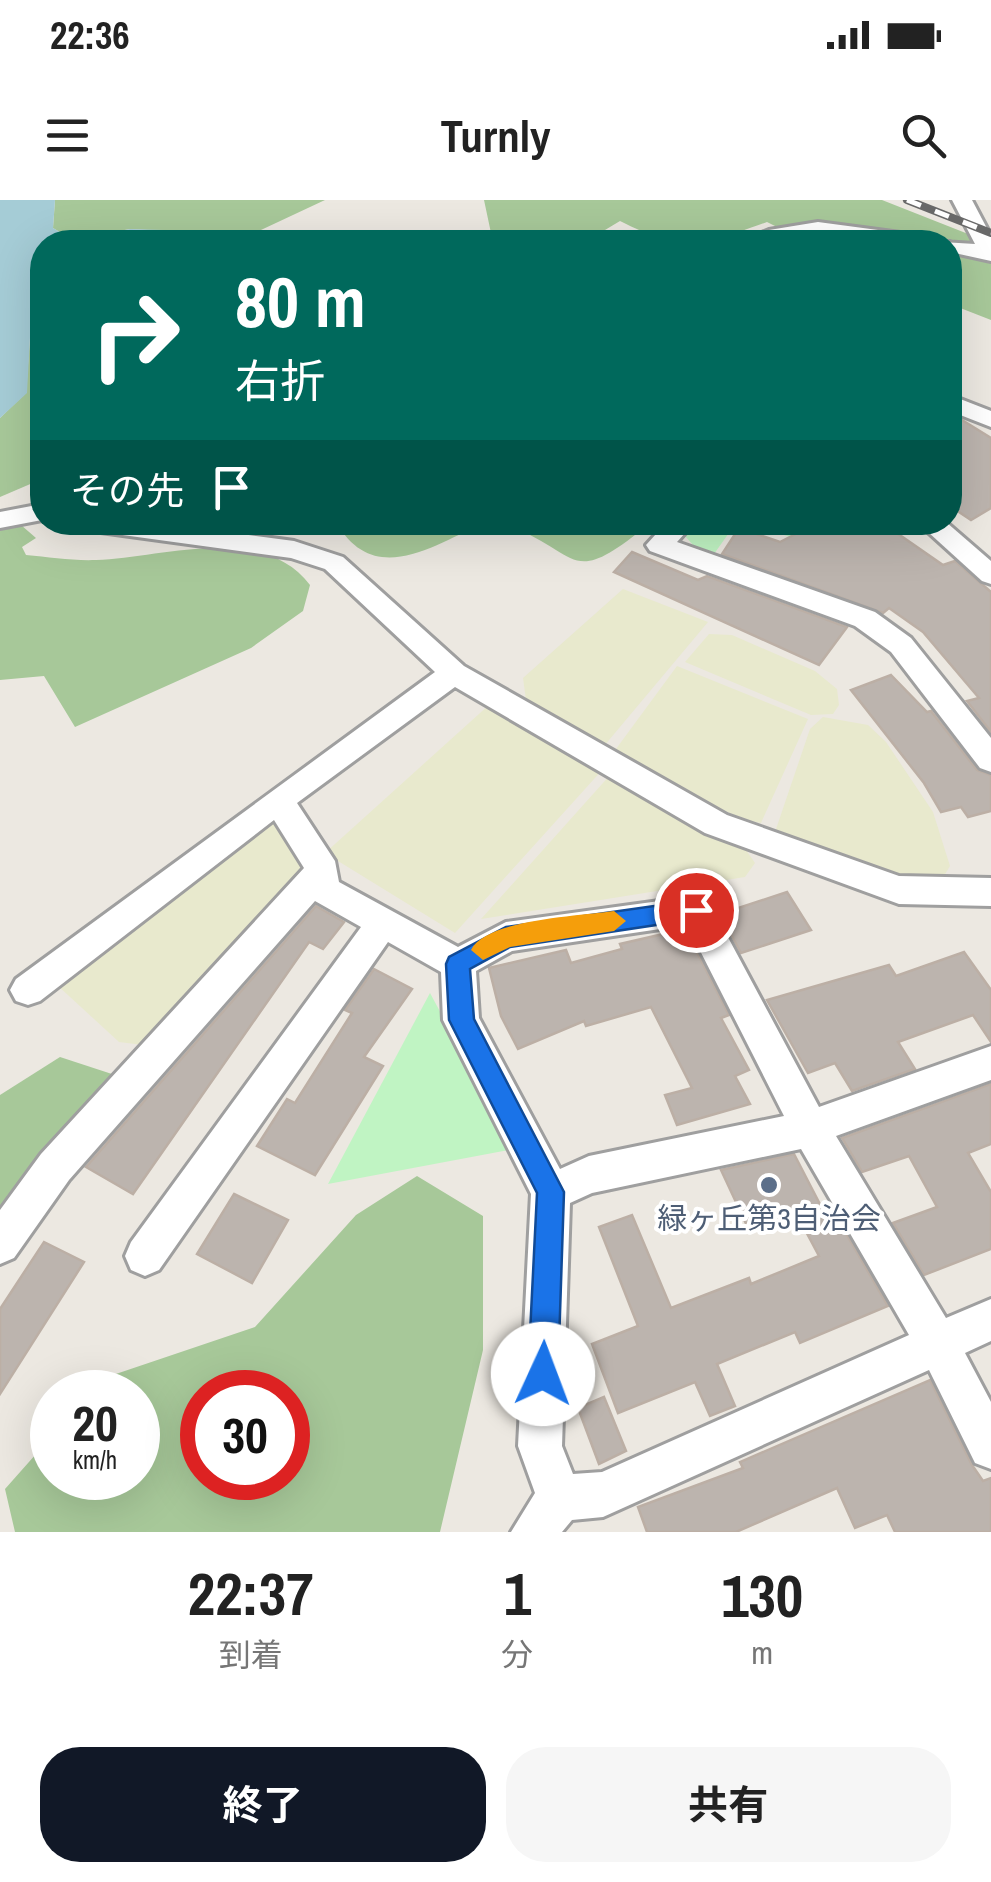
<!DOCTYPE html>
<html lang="ja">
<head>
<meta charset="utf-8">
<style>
	:root { --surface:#fff; --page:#f6f6f6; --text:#222; --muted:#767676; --accent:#111827 }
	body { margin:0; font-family:"Archivo Narrow","Noto Sans JP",sans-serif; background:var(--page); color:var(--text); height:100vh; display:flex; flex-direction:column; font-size:38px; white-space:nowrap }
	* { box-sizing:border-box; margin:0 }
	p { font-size:32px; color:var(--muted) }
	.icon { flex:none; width:55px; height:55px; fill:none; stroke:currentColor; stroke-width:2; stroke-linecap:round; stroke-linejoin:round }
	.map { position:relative; height:1332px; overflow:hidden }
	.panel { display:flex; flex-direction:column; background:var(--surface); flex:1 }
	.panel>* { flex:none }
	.guide { position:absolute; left:30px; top:30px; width:932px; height:305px; border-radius:40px; box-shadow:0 10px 40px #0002; background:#00695c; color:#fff; overflow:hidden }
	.speed { position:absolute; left:30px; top:1170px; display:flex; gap:20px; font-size:50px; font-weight:700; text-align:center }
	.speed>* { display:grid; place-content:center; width:130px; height:130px; border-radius:50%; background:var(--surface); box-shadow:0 10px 40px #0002; line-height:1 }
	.speed small { font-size:25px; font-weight:400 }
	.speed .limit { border:15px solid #d22; background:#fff; color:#111 }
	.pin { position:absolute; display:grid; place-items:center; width:85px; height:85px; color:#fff; margin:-42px; border:5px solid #fff; border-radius:50%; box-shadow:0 2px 10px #0007 }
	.me { position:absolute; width:110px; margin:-55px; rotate:2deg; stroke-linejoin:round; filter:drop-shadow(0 0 8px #0008) }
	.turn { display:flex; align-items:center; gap:35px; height:210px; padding:0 40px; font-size:45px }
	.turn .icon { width:130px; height:130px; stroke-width:2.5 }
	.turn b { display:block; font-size:70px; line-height:85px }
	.then { display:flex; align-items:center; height:95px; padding:0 40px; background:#0003; gap:20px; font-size:38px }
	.eta { display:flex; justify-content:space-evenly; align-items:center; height:170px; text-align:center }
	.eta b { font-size:60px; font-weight:700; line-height:70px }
	.primary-button { display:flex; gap:20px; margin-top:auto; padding:20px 40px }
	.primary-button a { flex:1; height:115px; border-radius:40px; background:var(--accent); color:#fff; font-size:40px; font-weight:700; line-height:115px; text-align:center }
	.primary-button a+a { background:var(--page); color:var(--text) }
	.status { display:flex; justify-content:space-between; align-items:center; height:70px; padding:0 50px; background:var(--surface); direction:ltr }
	.status svg { height:28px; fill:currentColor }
	header { display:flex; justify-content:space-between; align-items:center; height:130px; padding:0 40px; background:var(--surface); font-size:45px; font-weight:700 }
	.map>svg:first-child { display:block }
	.farmland { fill:#e8e9cd }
	.forest { fill:#a7c899; fill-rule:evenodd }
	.park { fill:#c0f4c3 }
	.water { fill:#a5ccd6 }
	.building { fill:#bcb4ae; stroke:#bcafa5; stroke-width:2.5 }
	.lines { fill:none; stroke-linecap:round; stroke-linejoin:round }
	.minor-casing { stroke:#9f9f9f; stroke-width:6 }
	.minor { fill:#fff; fill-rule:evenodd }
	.rail-casing { stroke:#696969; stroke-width:8 }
	.rail { stroke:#fff; stroke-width:5; stroke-dasharray:15; stroke-linecap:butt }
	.route { fill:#1a73e8; stroke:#114b97; stroke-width:2.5 }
	.slow { fill:#f59e0b }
	.service-dot { fill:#5c6f8a; stroke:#fff; stroke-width:4 }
	.labels { text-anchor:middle; stroke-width:8; stroke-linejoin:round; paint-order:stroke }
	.service-label { font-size:30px; fill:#4e5e75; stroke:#fff }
</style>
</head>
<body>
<div class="status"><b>22:36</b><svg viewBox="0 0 49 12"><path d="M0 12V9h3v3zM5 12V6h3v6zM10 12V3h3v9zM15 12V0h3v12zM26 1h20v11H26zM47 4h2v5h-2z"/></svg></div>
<header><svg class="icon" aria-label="menu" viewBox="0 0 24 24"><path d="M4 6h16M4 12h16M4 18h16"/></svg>Turnly<svg class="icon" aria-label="search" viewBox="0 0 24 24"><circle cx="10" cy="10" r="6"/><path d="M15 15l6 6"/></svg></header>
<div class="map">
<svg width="991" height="1332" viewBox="0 0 991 1332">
	<rect width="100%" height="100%" fill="#ece8e1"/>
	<g class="farmland">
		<path d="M623 389 708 422 604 546 526 500 523 478Z"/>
		<path d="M709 434 732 435 815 471 837 489 839 505 833 514 811 515 685 462Z"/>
		<path d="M677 466 808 519 761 623 741 619 613 553Z"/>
		<path d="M490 504 604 568 455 733 325 653Z"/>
		<path d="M823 517 868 525 886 542 933 612 950 666 942 679 899 683 775 632 810 529Z"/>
		<path d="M611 574 744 647 755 663 745 677 481 719Z"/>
		<path d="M279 617 301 658 302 670 143 845 119 842 57 785 260 624Z"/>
	</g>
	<g class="forest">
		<path d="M55 0H325L235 42H163L164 31 130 29 73 40 53 28Z"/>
		<path d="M484 0H882L991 43V120L950 104V42H807L767 22C700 46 686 54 620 21L585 42H477L491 33Z"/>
		<path d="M42 129V279L0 297V218L26 193 30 137Z"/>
		<path d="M336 322H484V323C432 346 374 388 336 322Z"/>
		<path d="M501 323 650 322V323C565 393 584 351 501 323Z"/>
		<path d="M21 325 36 338 22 347 26 355C49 357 73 361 96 360 161 358 263 322 310 385L303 411 251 448 75 527 44 476 0 480V328Z"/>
		<path d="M60 857 118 876 0 1033V895Z"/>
		<path d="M417 976 483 1016V1150L440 1332H15L5 1289 52 1236V1278H138V1192H92L104 1178 255 1127 356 1015ZM202 1192H288V1278H202Z"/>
	</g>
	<g class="park">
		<path d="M699 322 792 323 806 333 796 338 736 323 714 354H701L685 336Z"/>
		<path d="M430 793 514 949 328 984Z"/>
	</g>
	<path class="water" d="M0 0H55L53 28 73 40 130 29 164 30 163 42H42V129L30 138 27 193 0 218Z"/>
	<g class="building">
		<path d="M962 220 991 238V308L971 320 950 306V225Z"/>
		<path d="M836 322H881L943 365 955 361 991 392V532L967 501 979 498 923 432 889 408 883 413 722 354 739 328 780 342 815 324 822 330Z"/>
		<path d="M632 352 698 380 707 376 847 427 819 465 614 372Z"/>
		<path d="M891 475 927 512 931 511 977 570 991 575V611L968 617 961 607 941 612 924 583 851 490Z"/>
		<path d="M787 692 811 730 741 753 720 714Z"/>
		<path d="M316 706 344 722 323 749 309 742 133 994 86 967Z"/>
		<path d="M685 729 729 815 721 818 749 870 735 876 750 904 677 925 665 895 692 888 651 807 586 826 584 821 518 849 501 816 489 768 566 750 571 763 622 749 620 744Z"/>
		<path d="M964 752 991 790V842L973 815 898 842 915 869 852 891 835 863 808 873 767 800 889 765 896 776Z"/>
		<path d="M374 769 412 789 364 857 383 866 315 975 257 946 287 899 295 903 352 813 345 810Z"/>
		<path d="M991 884V944L968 953 991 992V1049L924 1075 893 1023 937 1007 909 956 862 972 842 938Z"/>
		<path d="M794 954 824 1012 832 1009 888 1106 800 1143 795 1132 717 1164 735 1206 710 1216 695 1182 618 1213 592 1144 638 1126 599 1027 632 1015 671 1108 749 1078 751 1084 819 1056 795 1011 748 1028 721 970Z"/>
		<path d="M234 994 288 1020 252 1083 197 1054Z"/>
		<path d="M44 1042 84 1062 0 1194V1109Z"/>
		<path d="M930 1180 972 1265 983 1281 991 1278V1332H895L887 1315 855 1328 837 1288 736 1332H647L638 1307 743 1268 740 1262Z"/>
		<path d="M604 1197 626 1251 599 1264 578 1208Z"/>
	</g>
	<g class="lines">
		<defs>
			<g id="minor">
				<path d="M952 0H972L991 36V61L950 52V42H942L975 44Z"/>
				<path d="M818 22 923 36 933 42C894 45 856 32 817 33 790 34 766 44 740 42L769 30Z"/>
				<path d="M950 195 991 211V227L950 211Z"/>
				<path d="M42 304V320L0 328V312Z"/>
				<path d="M74 322H152L294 341 343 357 464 466 727 615 899 676 991 678V706L899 704 705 633 455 487 297 603 335 661 339 682 458 747 506 722 696 696 708 700 819 907 991 846V880L836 936 946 1118 991 1099V1141L965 1153 991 1202V1269L975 1263 929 1170 603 1317 572 1320 562 1332H511L535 1293 518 1246 531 994 443 820 441 772 388 742 159 1070 145 1076 131 1070 125 1056 131 1042 361 727 315 701 69 980 14 1058 0 1064V1010L41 954 304 668 274 620 40 801 28 805 16 801 10 790 16 779 435 472 325 369 291 358 86 330ZM687 725 784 916 589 956 560 969 479 818 476 771 512 751ZM801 949 909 1135 602 1272 573 1274 562 1246 570 1003 592 993Z"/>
				<path d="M667 322H695L677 342 875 412 911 438 991 538V572L980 568 891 452 855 426 650 351 646 345Z"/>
				<path d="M917 322H946L991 361V384L982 381Z"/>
			</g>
		</defs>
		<use href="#minor" class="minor-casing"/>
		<use href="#minor" class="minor"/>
		<defs>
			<path id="rail" d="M907 0 991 33"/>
		</defs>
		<use href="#rail" class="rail-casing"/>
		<use href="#rail" class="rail"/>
	</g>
	<path class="route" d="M696 700 707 710 696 719 510 747 470 769 474 819 564 992 558 1174 554 1184 543 1188 532 1184 528 1174 537 993 449 820 446 764 449 757 506 727Z"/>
	<path class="slow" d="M614 711 626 721 614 731 510 747 483 760 471 750C486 719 582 716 614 711Z"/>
	<circle class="service-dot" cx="769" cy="985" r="10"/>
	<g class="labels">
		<g class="service-label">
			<text x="769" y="1029">緑ヶ丘第3自治会</text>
		</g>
	</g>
</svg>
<div class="speed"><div>20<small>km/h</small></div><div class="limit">30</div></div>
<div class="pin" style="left:696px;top:710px;background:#d93025"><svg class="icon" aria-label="arrive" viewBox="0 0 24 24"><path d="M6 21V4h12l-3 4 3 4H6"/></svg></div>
<svg class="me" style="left:543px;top:1174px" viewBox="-20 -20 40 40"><circle r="19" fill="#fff"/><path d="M0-13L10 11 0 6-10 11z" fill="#1a73e8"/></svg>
<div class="guide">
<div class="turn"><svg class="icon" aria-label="right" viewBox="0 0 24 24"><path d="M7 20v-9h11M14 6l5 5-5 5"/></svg><div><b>80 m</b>右折</div></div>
<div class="then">その先<svg class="icon" aria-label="arrive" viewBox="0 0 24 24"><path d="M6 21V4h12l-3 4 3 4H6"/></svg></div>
</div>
</div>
<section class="panel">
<div class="eta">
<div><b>22:37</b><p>到着</p></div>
<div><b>1</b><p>分</p></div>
<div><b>130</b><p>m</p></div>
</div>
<div class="primary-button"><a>終了</a><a>共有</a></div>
</section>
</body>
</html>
